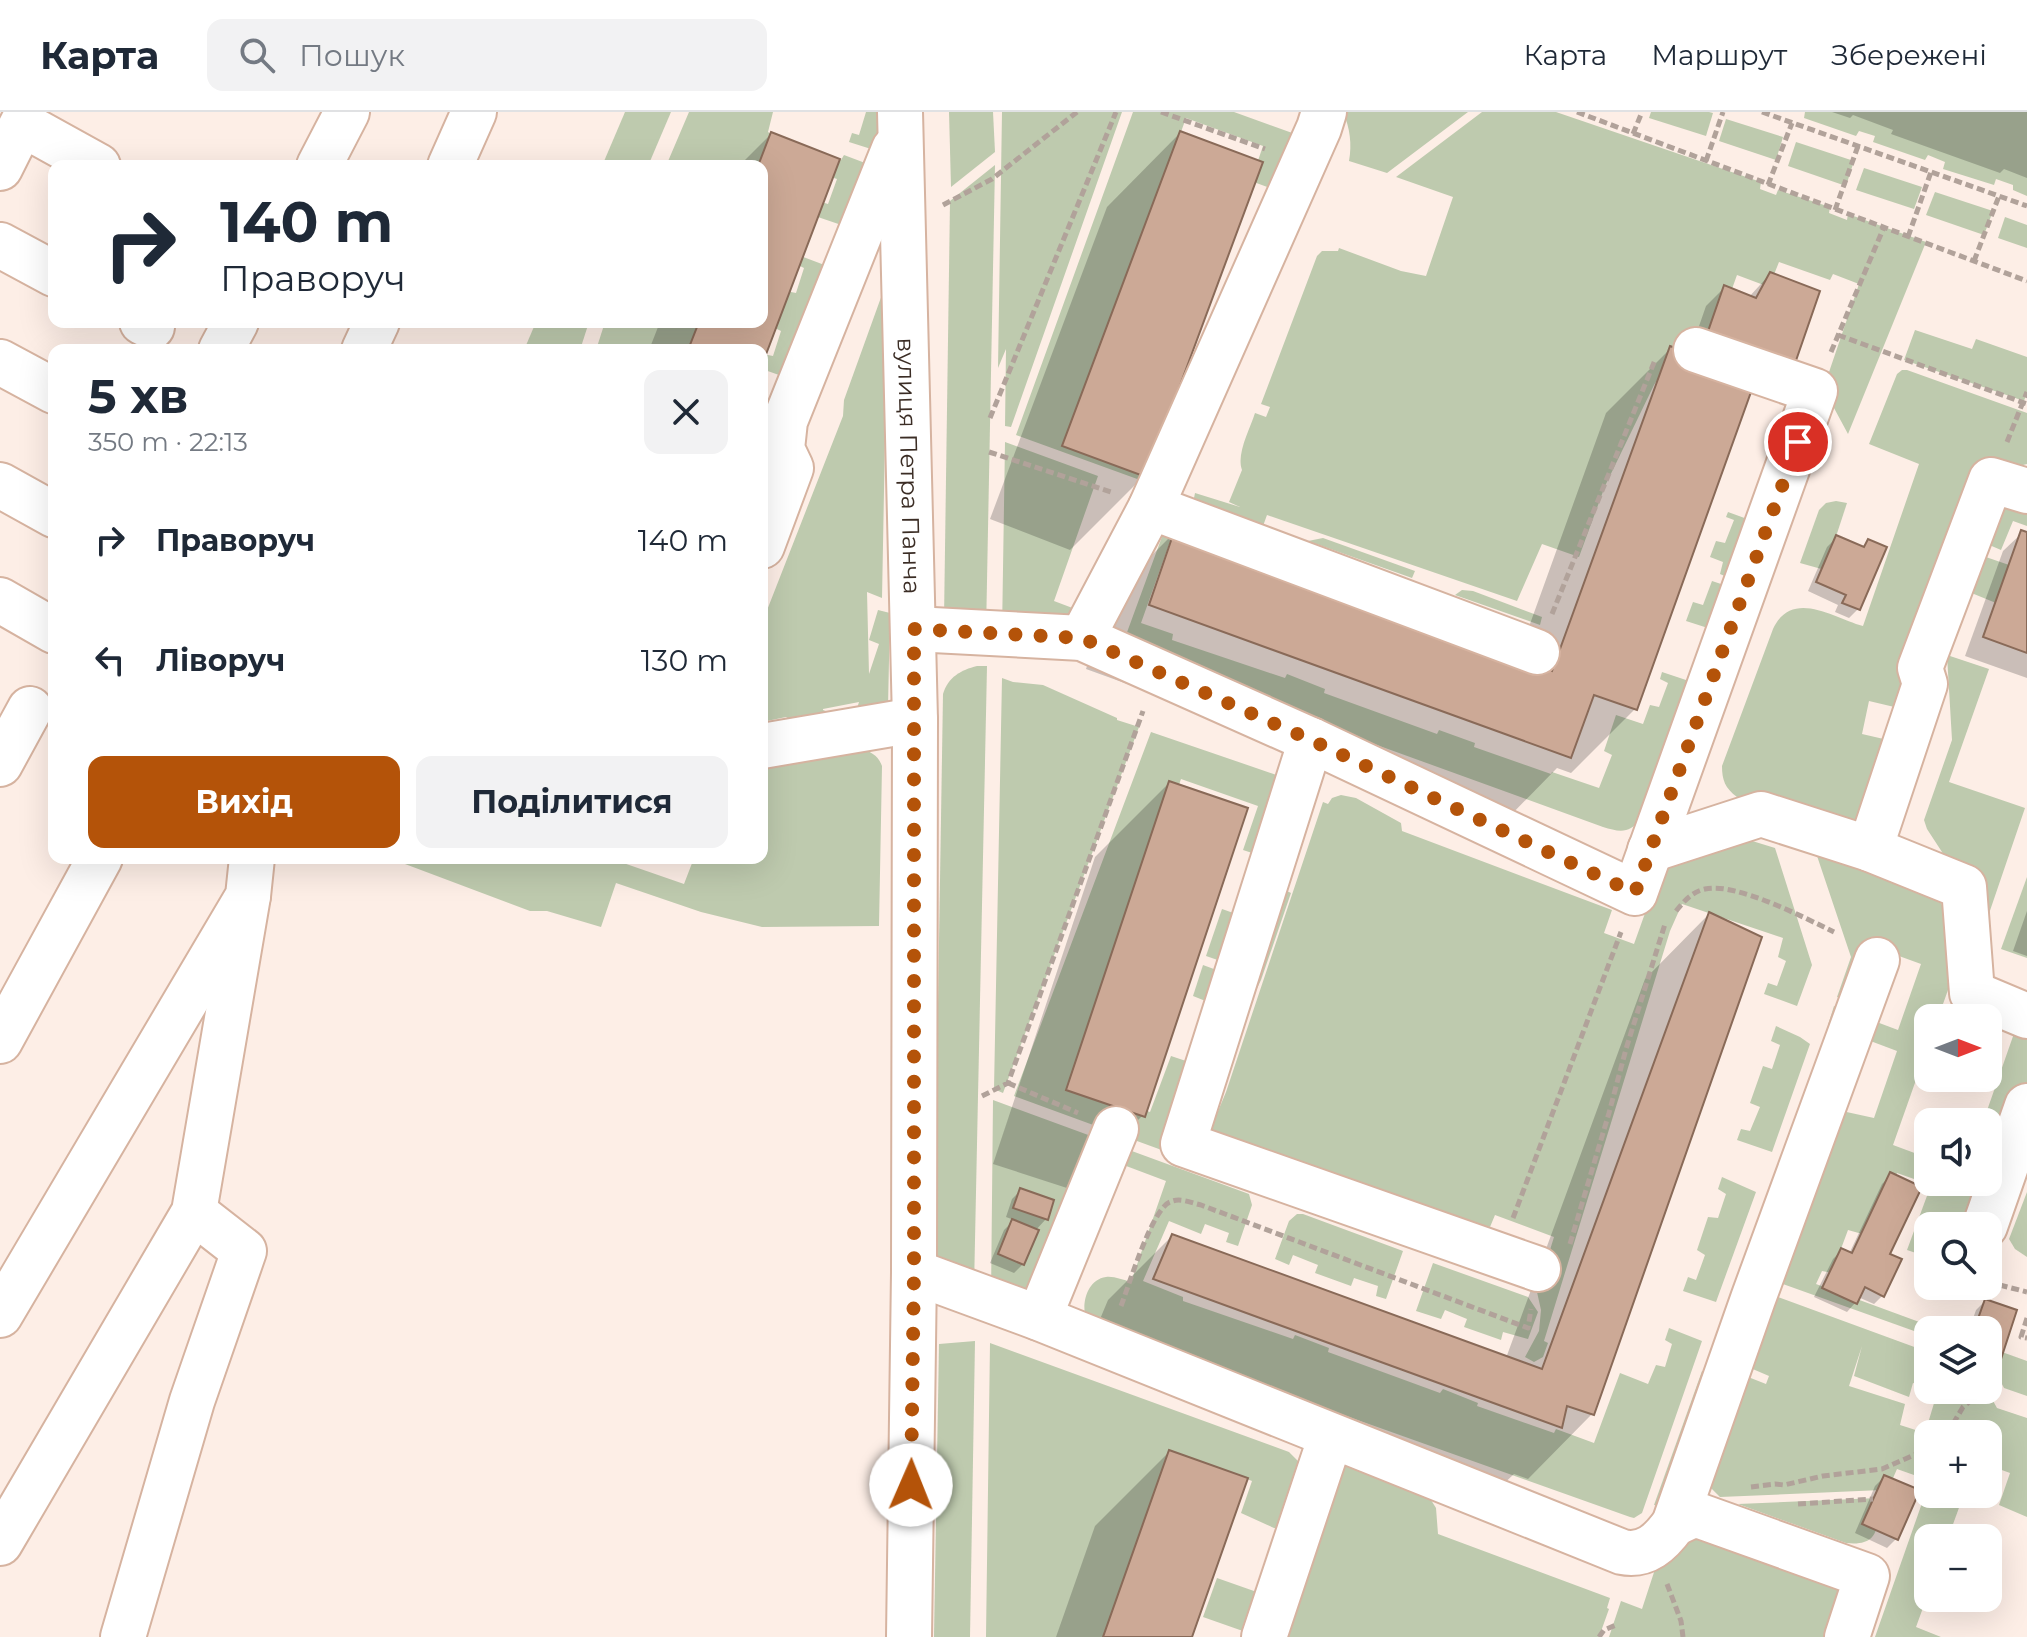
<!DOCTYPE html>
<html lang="uk">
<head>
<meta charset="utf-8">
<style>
	:root { --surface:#fff; --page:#f2f2f3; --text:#1f2937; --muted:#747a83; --line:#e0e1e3; --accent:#b45309 }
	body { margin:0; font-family:Montserrat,sans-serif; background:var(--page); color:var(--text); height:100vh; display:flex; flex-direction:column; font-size:30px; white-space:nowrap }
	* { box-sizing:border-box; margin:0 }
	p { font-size:26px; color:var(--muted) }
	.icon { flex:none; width:44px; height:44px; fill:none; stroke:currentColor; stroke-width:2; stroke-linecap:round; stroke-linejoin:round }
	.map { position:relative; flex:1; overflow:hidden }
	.panel { position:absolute; left:48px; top:232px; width:720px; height:520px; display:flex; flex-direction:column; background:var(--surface); border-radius:16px; box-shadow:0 8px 32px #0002 }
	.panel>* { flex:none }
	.hud { position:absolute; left:48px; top:48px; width:720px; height:168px; border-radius:16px; box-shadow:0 8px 32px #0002; background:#fff; color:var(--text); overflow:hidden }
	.needle { width:52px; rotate:90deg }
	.buttons { position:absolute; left:1914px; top:892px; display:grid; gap:16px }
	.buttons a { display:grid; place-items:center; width:88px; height:88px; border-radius:16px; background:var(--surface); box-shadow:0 8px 32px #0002; font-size:40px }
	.pin { position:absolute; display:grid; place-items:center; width:68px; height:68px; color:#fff; margin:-34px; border:4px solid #fff; border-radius:50%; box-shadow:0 2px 8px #0007 }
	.me { position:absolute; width:88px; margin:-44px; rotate:1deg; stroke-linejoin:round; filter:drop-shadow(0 0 6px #0008) }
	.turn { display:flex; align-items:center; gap:28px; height:168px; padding:0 40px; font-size:36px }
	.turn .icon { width:104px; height:104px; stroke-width:2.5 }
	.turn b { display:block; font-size:56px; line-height:68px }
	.round { display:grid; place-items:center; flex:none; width:84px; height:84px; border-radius:16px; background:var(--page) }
	.overview { display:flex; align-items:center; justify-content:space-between; height:136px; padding:0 40px }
	h1 { font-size:48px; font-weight:700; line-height:60px }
	.primary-button { display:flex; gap:16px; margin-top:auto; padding:16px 40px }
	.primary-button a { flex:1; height:92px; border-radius:16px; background:var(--accent); color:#fff; font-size:32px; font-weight:700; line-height:92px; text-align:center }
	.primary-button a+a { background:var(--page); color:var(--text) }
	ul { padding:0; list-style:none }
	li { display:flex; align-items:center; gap:24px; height:120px; padding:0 40px }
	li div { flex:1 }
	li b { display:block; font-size:30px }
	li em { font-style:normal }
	header { display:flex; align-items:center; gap:48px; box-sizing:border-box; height:112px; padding:0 40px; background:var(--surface); border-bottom:2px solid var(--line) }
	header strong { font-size:38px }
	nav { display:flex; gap:44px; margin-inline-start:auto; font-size:28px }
	.search { width:560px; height:72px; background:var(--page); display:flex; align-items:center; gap:20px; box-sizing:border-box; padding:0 28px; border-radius:16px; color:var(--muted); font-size:30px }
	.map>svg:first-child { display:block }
	.green { fill:#becaae; fill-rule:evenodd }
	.shadow { fill:#0003 }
	.building { fill:#cca996; stroke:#896a58; stroke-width:2 }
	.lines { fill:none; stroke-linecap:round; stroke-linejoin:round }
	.minor-casing { stroke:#d6b3a0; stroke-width:48 }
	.path { stroke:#b1a29a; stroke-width:5; stroke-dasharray:8 4; stroke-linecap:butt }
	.minor { stroke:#fff; stroke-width:44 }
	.route { stroke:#b45309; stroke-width:14; stroke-dasharray:0 25.2 }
	.labels { text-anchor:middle; stroke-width:8; stroke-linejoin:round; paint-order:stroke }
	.street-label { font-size:24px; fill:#3b2d25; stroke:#fefefe }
</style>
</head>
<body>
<header>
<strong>Карта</strong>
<div class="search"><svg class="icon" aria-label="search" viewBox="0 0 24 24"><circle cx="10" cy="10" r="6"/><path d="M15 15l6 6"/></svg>Пошук</div>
<nav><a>Карта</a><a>Маршрут</a><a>Збережені</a></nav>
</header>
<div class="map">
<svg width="2027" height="1525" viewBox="0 0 2027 1525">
	<rect width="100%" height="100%" fill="#fdeee6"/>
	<g class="green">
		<path d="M625 0H671L648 54H602Z"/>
		<path d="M689 0H773L768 20 774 24 760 54H666Z"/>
		<path d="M866 0H888L890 43 849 30 852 21 859 23Z"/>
		<path d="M949 0H993L995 40 951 75Z"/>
		<path d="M1002 0H1122L1011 315 1005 314 1006 237 998 256Z"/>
		<path d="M1133 0H1234L1309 27 1270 76 1251 69 1263 34 1186 6 1079 304 1151 372 1016 323Z"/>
		<path d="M1343 0H1468L1387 61 1349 49C1352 32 1350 16 1343 0Z"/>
		<path d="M1482 0H1556L1761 70 1760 77 1776 83 1778 78 1830 95 1829 101 1847 108 1848 102 1926 130 1848 322 1834 296 1828 263 1859 172 1833 162 1830 168 1779 150 1769 175 1737 163 1715 224 1664 257 1654 273 1605 374 1579 445 1542 432 1517 489 1267 403 1263 414 1193 391 1195 381 1240 395 1229 390 1242 358C1236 342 1250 317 1255 301L1266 305 1270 295 1261 292 1317 144 1322 139H1338L1339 136 1401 159 1426 164 1453 85 1396 65Z"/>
		<path d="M1651 0H1709L1713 1 1706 24 1649 6Z"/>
		<path d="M1805 0H2027V84L2013 78V73L1996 67 1994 73 1943 57 1945 50 1928 43 1925 48 1873 30 1875 24 1859 19 1856 24 1804 6Z"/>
		<path d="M1726 7 1783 25 1776 48 1719 29Z"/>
		<path d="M1796 30 1854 49 1846 74 1788 54Z"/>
		<path d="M844 43 881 57 859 119 812 103 818 89 828 92 837 67 828 64 834 46 841 48Z"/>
		<path d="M995 53 986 521 944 507 950 89Z"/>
		<path d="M1864 56 1922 75 1914 97 1856 78Z"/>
		<path d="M1935 80 1993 99 1984 123 1926 103Z"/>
		<path d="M2005 105 2027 113V136L1998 126Z"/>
		<path d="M798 143 843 160 796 269 762 257 763 242 773 244 781 219 773 215 786 179 796 181 804 156 796 152Z"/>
		<path d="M888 166 882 486 867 480 869 562 879 532 869 528 878 498 890 501 888 595 883 603 868 613 849 618 830 620 803 616 786 605 762 610V511L843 304 844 288ZM859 590 853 609 823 598V597Z"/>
		<path d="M536 210H589L580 238H524Z"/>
		<path d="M605 210H703L693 238H596Z"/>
		<path d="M1915 218 1972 237 1976 227 2027 245V280L2024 289 1904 248Z"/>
		<path d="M1902 258H1907L2027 301V352L2011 356 1907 598 1869 589 1862 622 1901 631 1883 700 1838 722 1737 685C1725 676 1722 668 1722 654L1773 517C1792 476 1834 506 1863 514L1919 352 1869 332 1897 262Z"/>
		<path d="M1005 330 1098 364 1054 489 1091 503 1002 521Z"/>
		<path d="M2027 385V414L2013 409 2001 438 1987 432 2001 401 2007 395Z"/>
		<path d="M1836 389 1847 391 1825 458 1800 451 1819 398 1826 391Z"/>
		<path d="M1728 400 1761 412 1711 517 1686 509 1693 490 1703 493 1712 469 1724 473 1727 465 1720 462 1723 450 1710 445 1716 429 1725 431 1734 408 1726 405Z"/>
		<path d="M1177 410 1141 511 1173 522 1172 528 1285 566 1287 562 1325 577 1324 581 1437 622 1439 618 1475 631 1474 635 1551 662 1552 660 1599 676 1612 643 1604 639 1616 603 1643 612 1650 593 1659 595 1668 571 1660 567 1662 560 1695 571 1640 707C1630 722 1619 720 1603 715L1129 543 1122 534 1167 411Z"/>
		<path d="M1323 426 1415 459 1412 466 1308 429Z"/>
		<path d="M1983 444 2009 453 1996 491 1969 480Z"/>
		<path d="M1462 478 1473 479 1542 505 1540 513 1455 483Z"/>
		<path d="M1947 543 1989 557 1949 670 2025 696 1981 825 1942 740 1927 717 1924 708 1952 628Z"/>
		<path d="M977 554H987L974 1176 944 1154 934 1142 943 582C948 565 961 558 977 554Z"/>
		<path d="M1002 566 1013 570 1043 573 1117 606V608L1139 615 1003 981 994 977Z"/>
		<path d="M1151 620 1297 670 1277 749 1243 738 1258 694 1181 667 1074 971 1150 1000 1171 944 1210 957 1178 1044 1014 984Z"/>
		<path d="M762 633 860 636C871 640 878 643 882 654L879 814 762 815 701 800 616 771 601 815 547 799H530L405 752 407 746H609L684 772 694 746H762Z"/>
		<path d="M1341 683 1356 686 1401 711 1402 719 1612 798 1604 821 1634 832 1668 737 1710 716 1775 736 1812 853 1797 894 1764 882 1768 871 1777 874 1786 849 1778 845 1783 826 1682 792 1670 819 1544 1229 1548 1231 1543 1245 1534 1250 1525 1245 1539 1219 1541 1198 1537 1180 1554 1125 1495 1103 1490 1115 1480 1112 1477 1119 1209 1021 1226 980 1323 690 1328 692 1332 686Z"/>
		<path d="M1814 735 1934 781 1942 793 1967 868 2011 898 1948 878 1938 906H1928V934L1893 1033 1928 1046V1070H1988V1010H1983L2025 890 2027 893V989L1980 1114H1928V1145L1907 1138 1931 1073 1897 1061 1873 1125 1848 1118 1832 1161 1822 1159 1816 1172 1941 1218H1928V1224L1772 1168 1842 999 1874 1006 1897 939 1828 913 1834 894 1898 918 1921 852 1877 836 1858 893 1837 885 1851 845Z"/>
		<path d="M2027 765V846L2001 837Z"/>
		<path d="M1285 778 1291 781 1261 868 1250 891Z"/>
		<path d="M1222 797 1242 804 1244 857 1206 844Z"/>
		<path d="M1203 853 1241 867 1218 894 1193 884Z"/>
		<path d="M1776 914 1800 925 1810 932 1772 1040 1737 1028 1741 1017 1750 1019 1760 995 1750 991 1763 954 1772 957 1780 933 1771 929Z"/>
		<path d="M993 988 1249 1082 1252 1093 1238 1134 1226 1130 1229 1121 1205 1112 1201 1122 1169 1109 1143 1169 1183 1185V1189L1293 1227 1295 1223 1329 1236 1328 1240 1440 1281 1443 1277 1478 1291 1477 1294 1554 1321 1556 1317 1594 1331 1620 1261 1648 1272 1656 1253 1665 1255 1672 1232 1665 1228 1669 1216 1702 1229 1642 1401 1634 1406 1630 1405 1088 1212C1080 1197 1085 1168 1106 1165 1114 1164 1123 1168 1131 1170L1166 1069 1097 1043 1053 1175 991 1185Z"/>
		<path d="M1722 1065 1756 1080 1716 1190 1683 1179 1688 1165 1696 1168 1705 1143 1697 1138 1708 1105 1718 1106 1726 1082 1718 1077Z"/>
		<path d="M2027 1080V1145L2015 1137 2009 1127Z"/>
		<path d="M1297 1102H1303L1403 1139 1386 1187 1376 1184 1378 1174 1354 1166 1351 1174 1315 1161 1318 1153 1293 1143 1289 1153 1275 1147 1289 1109Z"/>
		<path d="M1433 1151 1528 1185 1538 1200 1528 1227 1503 1220 1501 1228 1464 1215 1467 1207 1445 1198 1441 1207 1416 1199Z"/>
		<path d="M1770 1182 1928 1240V1275L1913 1271 1909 1285 1854 1264 1862 1234 1849 1274 1905 1292 1900 1313 1925 1321 1938 1278H1987L1997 1296 2027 1306V1405L1999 1393 2010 1361 1988 1353V1322H1928V1368L1897 1357 1890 1373 1882 1378 1720 1385 1709 1374 1738 1261 1766 1272 1769 1264 1741 1252Z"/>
		<path d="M975 1229 970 1525H934L939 1232Z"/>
		<path d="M990 1231 1289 1340 1301 1352 1284 1416H1274L1241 1401 1252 1369 1175 1340 1108 1525H986Z"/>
		<path d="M1988 1235 2027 1249V1284L2004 1276 1989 1247Z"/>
		<path d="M1702 1259H1709L1660 1394 1654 1393Z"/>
		<path d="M1343 1342 1431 1388 1436 1396 1438 1422 1610 1486 1607 1496 1609 1497 1599 1525H1281Z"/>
		<path d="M1928 1374V1382H1964L1948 1426H1928V1482L1916 1515 1941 1525H1875Z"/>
		<path d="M1878 1386C1878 1413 1881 1435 1846 1431L1738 1392Z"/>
		<path d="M1685 1420 1852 1476 1835 1525H1609L1621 1489 1642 1497 1658 1448Z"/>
		<path d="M1217 1466 1271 1485 1257 1524 1203 1505Z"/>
	</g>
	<g class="shadow">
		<path d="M1832 0H2027V66L2004 57 2000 61 1891 22 1893 18 1853 3 1850 6Z"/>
		<path d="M1180 21 1144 364 1070 438 990 407 1107 95Z"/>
		<path d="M771 22 762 248V238H649L660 210H762V54H739Z"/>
		<path d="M1770 162 1751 274 1635 597 1571 661 1557 656 1505 709 1086 557 1111 484 1176 419 1517 548 1606 301 1671 236 1689 243 1706 194 1725 175 1749 185Z"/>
		<path d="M2022 421 2027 423V566L1965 544 2003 439Z"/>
		<path d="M1836 426 1861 436 1868 429 1858 497 1849 506 1835 500 1838 493 1808 479 1827 435Z"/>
		<path d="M1169 671 1143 1003 1070 1077 993 1052 1095 745Z"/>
		<path d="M2027 799V844L2013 839Z"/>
		<path d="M1709 802 1592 1302 1528 1367 1514 1362 1496 1379 1090 1231 1108 1188 1172 1124 1506 1246 1645 867Z"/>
		<path d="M1891 1063 1888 1142 1883 1183 1874 1192 1858 1185 1855 1191 1847 1200 1814 1185 1833 1147 1842 1138 1849 1142 1882 1072Z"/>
		<path d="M1021 1078 1046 1107 1035 1119 1023 1152 1014 1161 990 1151 1004 1118 1014 1108 1006 1105 1012 1087Z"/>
		<path d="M1985 1189 1998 1249 1989 1258 1988 1218H1969L1976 1198Z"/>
		<path d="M1169 1340 1190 1525H1056L1095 1414Z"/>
		<path d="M1884 1365 1896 1427 1887 1436 1855 1421 1875 1374Z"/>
	</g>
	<g class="building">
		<path d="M1180 19 1263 50 1146 365 1062 334Z"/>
		<path d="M771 20 840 47 762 253V238H688L699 210H762V54H758Z"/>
		<path d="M1770 160 1820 179 1791 263 1704 231 1724 173 1756 186Z"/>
		<path d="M1670 234 1756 266 1637 598 1594 583 1571 646 1149 493 1175 417 1237 442 1552 559Z"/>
		<path d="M2021 418 2027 420V541L1983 525Z"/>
		<path d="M1836 423 1864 435 1868 427 1887 435 1860 498 1842 491 1846 483 1816 470Z"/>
		<path d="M1169 669 1248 696 1145 1005 1066 978Z"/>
		<path d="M1709 800 1762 825 1594 1303 1567 1294 1562 1316 1153 1167 1172 1122 1542 1257Z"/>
		<path d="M1890 1060 1922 1075 1890 1142 1902 1147 1884 1185 1865 1175 1857 1192 1822 1176 1841 1136 1852 1141Z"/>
		<path d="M1020 1076 1054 1088 1048 1108 1013 1096Z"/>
		<path d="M1012 1107 1039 1118 1024 1153 998 1142Z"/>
		<path d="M1985 1187 2017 1198 2000 1250 1988 1247V1218H1974Z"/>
		<path d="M1169 1338 1248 1366 1192 1525H1103Z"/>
		<path d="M1884 1363 1920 1378 1898 1428 1862 1412Z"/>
	</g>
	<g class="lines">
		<defs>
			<g id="minor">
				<path id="s1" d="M900 0 915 608 914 1160 909 1525"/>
				<path d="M319 54 347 0"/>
				<path d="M450 54 474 0"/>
				<path d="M0 56 22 12 98 54"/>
				<path d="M0 133 54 162"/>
				<path d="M142 210 152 215"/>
				<path d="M221 238 236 210"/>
				<path d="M364 238 377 210"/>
				<path d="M0 250 54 279"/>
				<path d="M0 373 54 403"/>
				<path d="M1151 395 1537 540"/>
				<path d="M762 434 791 356 782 337 785 309 894 37"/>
				<path d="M0 488 54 519"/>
				<path d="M914 517 1082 526 1311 628 1635 781 1815 279 1696 238"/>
				<path d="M1082 526 1151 395 1319 16 1324 0"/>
				<path d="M1311 628 1183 1032 1538 1157"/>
				<path d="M762 634 915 608"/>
				<path d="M0 652 30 597"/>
				<path d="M1870 737 1964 775 1972 881 2027 904"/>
				<path d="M1650 738 1761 702 1870 737 1925 572 1920 556 1991 368 2027 379"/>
				<path d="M0 929 100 746"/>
				<path d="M1985 1114 2027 994"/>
				<path d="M914 1160 1039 1206 1622 1440C1646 1445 1661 1430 1674 1412L1753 1187 1877 848"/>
				<path d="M0 1203 248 784 252 746"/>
				<path d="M1039 1206 1116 1017"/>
				<path d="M1674 1412 1691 1404H1700L1867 1464 1847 1525"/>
				<path d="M0 1431 194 1100 248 784"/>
				<path d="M123 1525 192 1289 244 1139 194 1100"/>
				<path d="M1264 1525 1331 1324"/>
			</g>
		</defs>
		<use href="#minor" class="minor-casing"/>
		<g class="path">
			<path d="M1161 0 1265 37"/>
			<path d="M1577 0 2027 169"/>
			<path d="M1762 0 2027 94"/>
			<path d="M1633 22 1642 0"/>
			<path d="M1706 49 1723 0"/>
			<path d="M1768 73 1792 11"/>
			<path d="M943 93 992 67 1077 0"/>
			<path d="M1835 98 1858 34"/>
			<path d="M1908 125 1931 60"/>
			<path d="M1974 149 1999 84"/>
			<path d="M1838 223 2027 292"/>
			<path d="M1831 240 1884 115"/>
			<path d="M990 306 1116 0"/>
			<path d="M2007 330 2027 280"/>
			<path d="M989 340 1114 381"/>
			<path d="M1552 502 1655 248"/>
			<path d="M1676 799C1685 788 1692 780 1705 777 1736 770 1805 806 1834 820"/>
			<path d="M1008 971 1078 1001"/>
			<path d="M982 984 1008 971 1143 599"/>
			<path d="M1513 1106 1621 820"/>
			<path d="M1570 1132 1609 1001 1626 937 1665 812"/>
			<path d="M1988 1170 2027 1180"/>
			<path d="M1121 1194C1129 1173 1152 1097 1170 1090 1180 1085 1191 1091 1201 1093L1528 1216 1531 1197"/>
			<path d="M2027 1206 2021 1225 2027 1226"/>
			<path d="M1947 1322 1963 1295 1975 1285 1978 1278"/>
			<path d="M1751 1375 1775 1372 1784 1373 1823 1364 1882 1357 1928 1337"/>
			<path d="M1798 1392 1873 1387"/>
			<path d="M1667 1472 1681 1509 1683 1525"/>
			<path d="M1599 1525 1604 1518 1616 1513"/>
		</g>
		<use href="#minor" class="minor"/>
	</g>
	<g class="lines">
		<path class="route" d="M911 1373 914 1160V517L1082 526 1311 628 1635 781 1798 330"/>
	</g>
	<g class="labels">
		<g class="street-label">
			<text dy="8" stroke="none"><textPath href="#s1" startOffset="354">вулиця Петра Панча</textPath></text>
		</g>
	</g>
</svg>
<div class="buttons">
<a><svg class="needle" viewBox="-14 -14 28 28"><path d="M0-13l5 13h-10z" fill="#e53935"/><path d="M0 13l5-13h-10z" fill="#747a83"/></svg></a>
<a><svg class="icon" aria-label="sound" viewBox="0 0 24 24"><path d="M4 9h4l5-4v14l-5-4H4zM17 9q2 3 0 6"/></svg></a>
<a><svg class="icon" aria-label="search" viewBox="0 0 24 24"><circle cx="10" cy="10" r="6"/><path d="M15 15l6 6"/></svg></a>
<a><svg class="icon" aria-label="layers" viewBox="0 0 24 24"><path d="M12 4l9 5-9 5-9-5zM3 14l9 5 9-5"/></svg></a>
<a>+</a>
<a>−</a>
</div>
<div class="pin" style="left:1798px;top:330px;background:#d93025"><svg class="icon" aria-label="arrive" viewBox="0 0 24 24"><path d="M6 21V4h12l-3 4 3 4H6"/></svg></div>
<svg class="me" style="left:911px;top:1373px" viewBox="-20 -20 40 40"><circle r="19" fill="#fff"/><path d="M0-13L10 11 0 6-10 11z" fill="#b45309"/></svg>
<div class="hud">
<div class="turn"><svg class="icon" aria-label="right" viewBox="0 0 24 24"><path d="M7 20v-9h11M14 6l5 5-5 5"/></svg><div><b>140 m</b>Праворуч</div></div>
</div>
<section class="panel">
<div class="overview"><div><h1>5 хв</h1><p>350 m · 22:13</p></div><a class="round"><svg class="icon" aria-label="close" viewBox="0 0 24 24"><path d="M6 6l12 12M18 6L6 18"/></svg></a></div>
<ul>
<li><svg class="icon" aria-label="right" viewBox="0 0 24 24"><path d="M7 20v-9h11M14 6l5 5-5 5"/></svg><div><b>Праворуч</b></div><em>140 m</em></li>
<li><svg class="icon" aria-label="left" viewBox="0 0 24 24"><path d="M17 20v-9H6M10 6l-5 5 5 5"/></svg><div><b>Ліворуч</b></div><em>130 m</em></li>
</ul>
<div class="primary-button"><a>Вихід</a><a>Поділитися</a></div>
</section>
</div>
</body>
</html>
